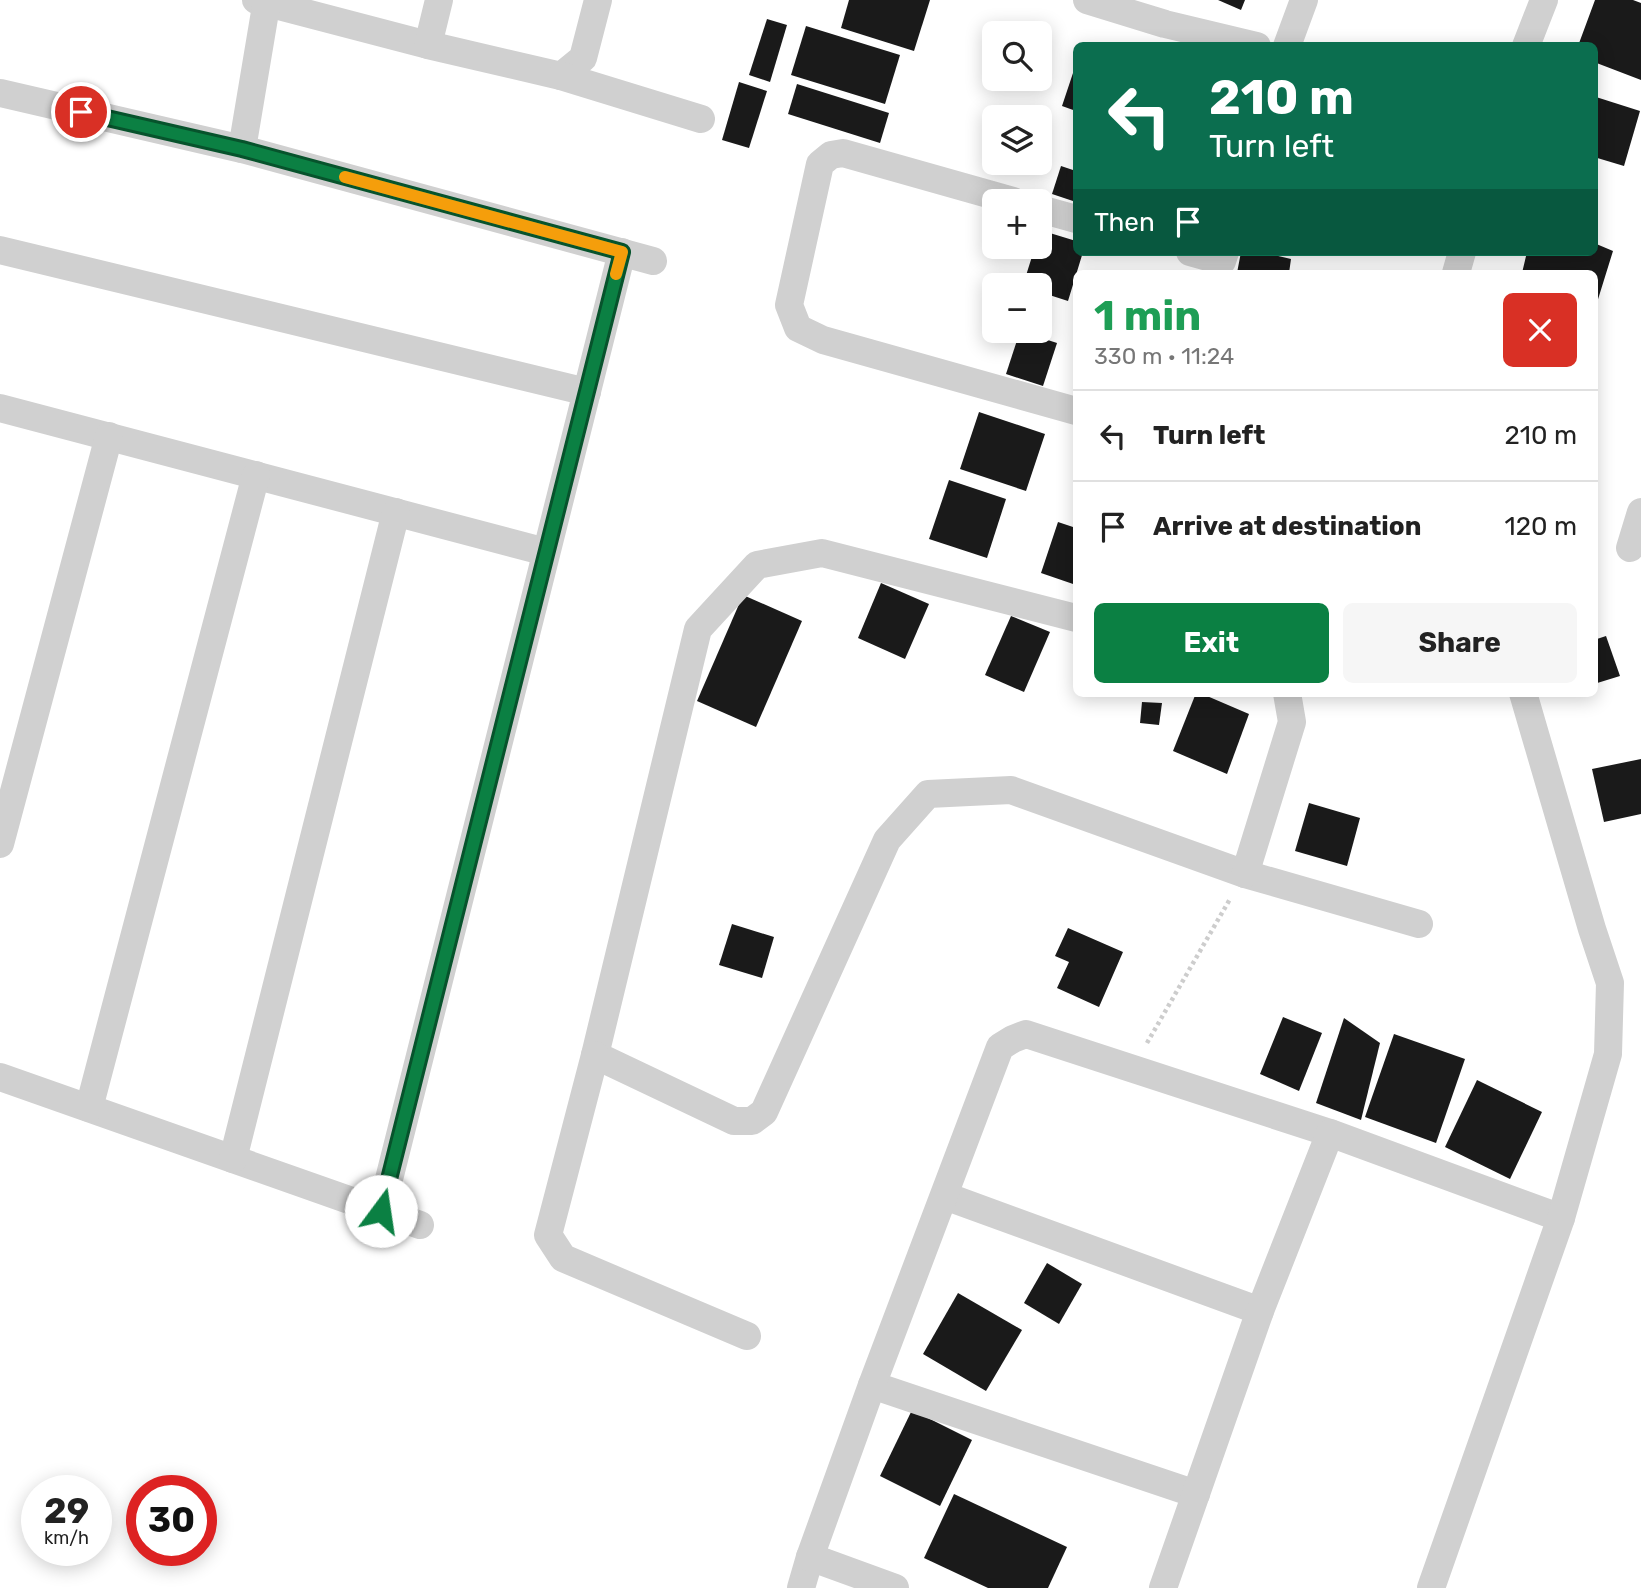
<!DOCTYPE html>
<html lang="en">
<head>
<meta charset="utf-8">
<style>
	:root { --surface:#fff; --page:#f6f6f6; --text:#222; --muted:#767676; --line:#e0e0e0; --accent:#0b8043 }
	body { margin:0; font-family:Rubik,sans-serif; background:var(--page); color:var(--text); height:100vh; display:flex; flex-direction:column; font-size:26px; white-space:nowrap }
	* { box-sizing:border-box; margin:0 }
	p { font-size:23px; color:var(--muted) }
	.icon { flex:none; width:38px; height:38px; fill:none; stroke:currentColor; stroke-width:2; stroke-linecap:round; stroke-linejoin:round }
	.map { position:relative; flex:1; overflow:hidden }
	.side { position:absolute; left:1073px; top:270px; width:525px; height:427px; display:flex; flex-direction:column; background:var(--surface); border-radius:10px; box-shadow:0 4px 18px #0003 }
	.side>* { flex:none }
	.guide { position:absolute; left:1073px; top:42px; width:525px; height:214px; border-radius:10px; box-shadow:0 4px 18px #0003; background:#0b6e4f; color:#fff; overflow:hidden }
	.controls { position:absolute; left:982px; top:21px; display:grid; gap:14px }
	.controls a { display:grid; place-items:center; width:70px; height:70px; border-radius:10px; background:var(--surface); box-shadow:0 4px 18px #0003; font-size:35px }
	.speed { position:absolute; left:21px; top:1475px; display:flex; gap:14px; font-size:35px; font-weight:700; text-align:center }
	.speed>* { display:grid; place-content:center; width:91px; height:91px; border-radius:50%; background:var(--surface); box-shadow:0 4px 18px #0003; line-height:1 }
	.speed small { font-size:18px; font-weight:400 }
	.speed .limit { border:10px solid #d22; background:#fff; color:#111 }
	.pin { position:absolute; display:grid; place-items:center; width:60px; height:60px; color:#fff; margin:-30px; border:4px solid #fff; border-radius:50%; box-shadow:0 2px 7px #0007 }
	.me { position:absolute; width:77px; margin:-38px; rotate:14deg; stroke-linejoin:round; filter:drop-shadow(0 0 5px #0008) }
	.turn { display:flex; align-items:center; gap:24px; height:147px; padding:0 21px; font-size:32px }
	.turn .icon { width:91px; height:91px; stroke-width:2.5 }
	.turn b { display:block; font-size:49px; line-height:60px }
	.then { display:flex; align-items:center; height:66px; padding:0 21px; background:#0003; gap:14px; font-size:26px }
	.round { display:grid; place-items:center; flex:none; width:74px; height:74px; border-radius:10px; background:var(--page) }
	.overview { display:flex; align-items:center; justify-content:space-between; height:119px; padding:0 21px }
	h1 { font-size:42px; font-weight:700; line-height:52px; color:#1e9e55 }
	.cta { display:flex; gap:14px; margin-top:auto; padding:14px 21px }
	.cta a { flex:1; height:80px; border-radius:10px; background:var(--accent); color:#fff; font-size:28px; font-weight:700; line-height:80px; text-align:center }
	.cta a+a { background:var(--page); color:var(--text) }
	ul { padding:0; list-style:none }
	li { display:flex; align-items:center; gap:21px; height:91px; padding:0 21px; border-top:2px solid var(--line) }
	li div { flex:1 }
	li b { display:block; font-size:26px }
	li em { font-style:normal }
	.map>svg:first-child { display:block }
	.building { fill:#1a1a1a }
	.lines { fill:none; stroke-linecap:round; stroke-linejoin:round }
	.path { stroke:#cdcdcd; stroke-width:4.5; stroke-dasharray:3.5 3.5; stroke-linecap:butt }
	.minor { stroke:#d0d0d0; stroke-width:28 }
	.route-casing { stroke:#07532c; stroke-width:18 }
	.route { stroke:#0b8043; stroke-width:12 }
	.slow { stroke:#f59e0b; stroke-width:12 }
</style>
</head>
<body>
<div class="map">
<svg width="1641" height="1588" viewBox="0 0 1641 1588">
	<rect width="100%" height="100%" fill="#fff"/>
	<g class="building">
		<path d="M849 0H930L914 51 841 28Z"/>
		<path d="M1218 0H1245L1241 10Z"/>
		<path d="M1595 0H1633L1641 3V80L1594 62V46H1578Z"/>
		<path d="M767 19 787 25 770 82 749 75Z"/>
		<path d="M806 26 900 55 885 104 791 75Z"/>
		<path d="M1076 64V111L1062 106Z"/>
		<path d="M739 82 767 91 749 148 722 140Z"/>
		<path d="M797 84 889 113 880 143 788 114Z"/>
		<path d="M1596 97 1640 111 1624 166 1594 157Z"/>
		<path d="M1061 166 1076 171V202L1052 194Z"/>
		<path d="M1040 230 1076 241V252H1083L1068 301 1040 292V285H1023L1035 247H1040Z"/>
		<path d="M1594 243 1613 251 1595 309 1594 273H1522L1527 252H1594Z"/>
		<path d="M1241 252H1274V255L1291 259 1289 273H1237Z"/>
		<path d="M1020 331 1057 343 1043 386 1006 374Z"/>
		<path d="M979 412 1045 434 1026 491 960 469Z"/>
		<path d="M949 480 1006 499 987 558 929 539Z"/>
		<path d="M1058 522 1076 528V585L1041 573Z"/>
		<path d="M881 583 929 604 905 659 858 638Z"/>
		<path d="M743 595 802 621 756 727 697 701Z"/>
		<path d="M1011 616 1050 632 1024 692 985 675Z"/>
		<path d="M1606 636 1620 676 1594 684V640Z"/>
		<path d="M1196 693H1200L1249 714 1227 774 1173 751Z"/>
		<path d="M1142 702 1162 703 1159 725 1140 723Z"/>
		<path d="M1641 759V814L1604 822 1592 769Z"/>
		<path d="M1309 803 1360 818 1347 866 1295 851Z"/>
		<path d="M732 924 774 937 762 978 719 965Z"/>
		<path d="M1068 928 1123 952 1099 1007 1057 988 1069 962 1055 956Z"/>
		<path d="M1283 1017 1322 1033 1299 1091 1260 1074Z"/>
		<path d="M1344 1018 1380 1043 1361 1120 1316 1103Z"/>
		<path d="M1394 1034 1465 1059 1436 1143 1365 1117Z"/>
		<path d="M1477 1080 1542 1112 1510 1179 1445 1147Z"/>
		<path d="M1047 1263 1082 1284 1059 1324 1024 1303Z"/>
		<path d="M958 1293 1022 1330 986 1391 923 1354Z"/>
		<path d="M912 1410 972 1440 940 1506 880 1476Z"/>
		<path d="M954 1494 1067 1547 1048 1588H988L924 1558Z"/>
	</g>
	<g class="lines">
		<path class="path" d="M1147 1043 1230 899"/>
		<g class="minor">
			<path d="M256 0 428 45 561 76 583 58 598 0"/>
			<path d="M1087 0 1165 24 1257 46"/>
			<path d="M428 45 439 0"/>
			<path d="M1287 46 1304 0"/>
			<path d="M1526 46 1544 0"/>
			<path d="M561 76 701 119"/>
			<path d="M0 93 242 149 653 261"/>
			<path d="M242 149 267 0"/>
			<path d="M1013 201 843 153 831 155 820 164 789 305 798 328 823 340 1076 411"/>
			<path d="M1040 209 1076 219"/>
			<path d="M0 250 587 392"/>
			<path d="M1190 252 1222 261 1225 252"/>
			<path d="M1456 273 1462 252"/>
			<path d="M0 408 546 552"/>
			<path d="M1630 548 1641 512"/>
			<path d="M1076 618 822 553 757 565 698 629 595 1055 734 1121H752L764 1112 887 840 928 794 1011 790 1245 874 1419 924"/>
			<path d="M0 844 109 436"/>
			<path d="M1245 874 1292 722 1287 693"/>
			<path d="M595 1055 548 1235 563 1258 747 1336"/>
			<path d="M0 1077 420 1225"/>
			<path d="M89 1108 256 475"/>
			<path d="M233 1159 396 512"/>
			<path d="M945 1196 1260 1311"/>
			<path d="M381 1211 622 252"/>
			<path d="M872 1385 1196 1494"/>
			<path d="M801 1588 810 1557"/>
			<path d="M895 1588 810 1557 872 1385 1000 1047 1013 1039 1026 1034 1330 1133 1561 1218"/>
			<path d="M1163 1588 1260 1311 1330 1133"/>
			<path d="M1431 1588 1561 1218 1608 1054 1610 983 1592 929 1523 693"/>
		</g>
	</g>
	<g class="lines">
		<defs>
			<path id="route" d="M81 112 242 149 622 252 381 1211"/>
		</defs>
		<use href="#route" class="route-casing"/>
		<use href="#route" class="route"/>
		<path class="slow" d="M345 177 622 252 616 274"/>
	</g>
</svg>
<div class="controls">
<a><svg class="icon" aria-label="search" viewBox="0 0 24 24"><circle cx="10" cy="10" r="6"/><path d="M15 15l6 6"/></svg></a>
<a><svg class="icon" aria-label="layers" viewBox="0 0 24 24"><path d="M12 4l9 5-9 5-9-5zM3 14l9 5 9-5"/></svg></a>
<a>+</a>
<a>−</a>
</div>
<div class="speed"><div>29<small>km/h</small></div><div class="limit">30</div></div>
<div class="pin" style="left:81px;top:112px;background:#d93025"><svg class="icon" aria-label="arrive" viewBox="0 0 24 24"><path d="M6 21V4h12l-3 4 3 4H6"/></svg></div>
<svg class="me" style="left:381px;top:1211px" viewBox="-20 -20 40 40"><circle r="19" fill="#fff"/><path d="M0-13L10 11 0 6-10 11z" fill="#0b8043"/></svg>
<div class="guide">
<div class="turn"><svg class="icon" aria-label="left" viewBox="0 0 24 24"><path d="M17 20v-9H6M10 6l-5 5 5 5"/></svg><div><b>210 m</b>Turn left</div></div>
<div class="then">Then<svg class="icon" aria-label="arrive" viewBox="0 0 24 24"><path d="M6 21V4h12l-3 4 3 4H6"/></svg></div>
</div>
<section class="side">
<div class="overview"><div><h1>1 min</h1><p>330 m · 11:24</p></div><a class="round" style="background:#d93025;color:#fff"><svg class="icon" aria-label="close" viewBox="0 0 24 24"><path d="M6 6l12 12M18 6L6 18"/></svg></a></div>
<ul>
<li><svg class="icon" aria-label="left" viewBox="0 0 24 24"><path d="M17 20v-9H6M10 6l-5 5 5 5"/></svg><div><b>Turn left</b></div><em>210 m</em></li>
<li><svg class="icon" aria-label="arrive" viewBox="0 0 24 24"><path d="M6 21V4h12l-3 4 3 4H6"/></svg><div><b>Arrive at destination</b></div><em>120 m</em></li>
</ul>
<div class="cta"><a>Exit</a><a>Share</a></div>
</section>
</div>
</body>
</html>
